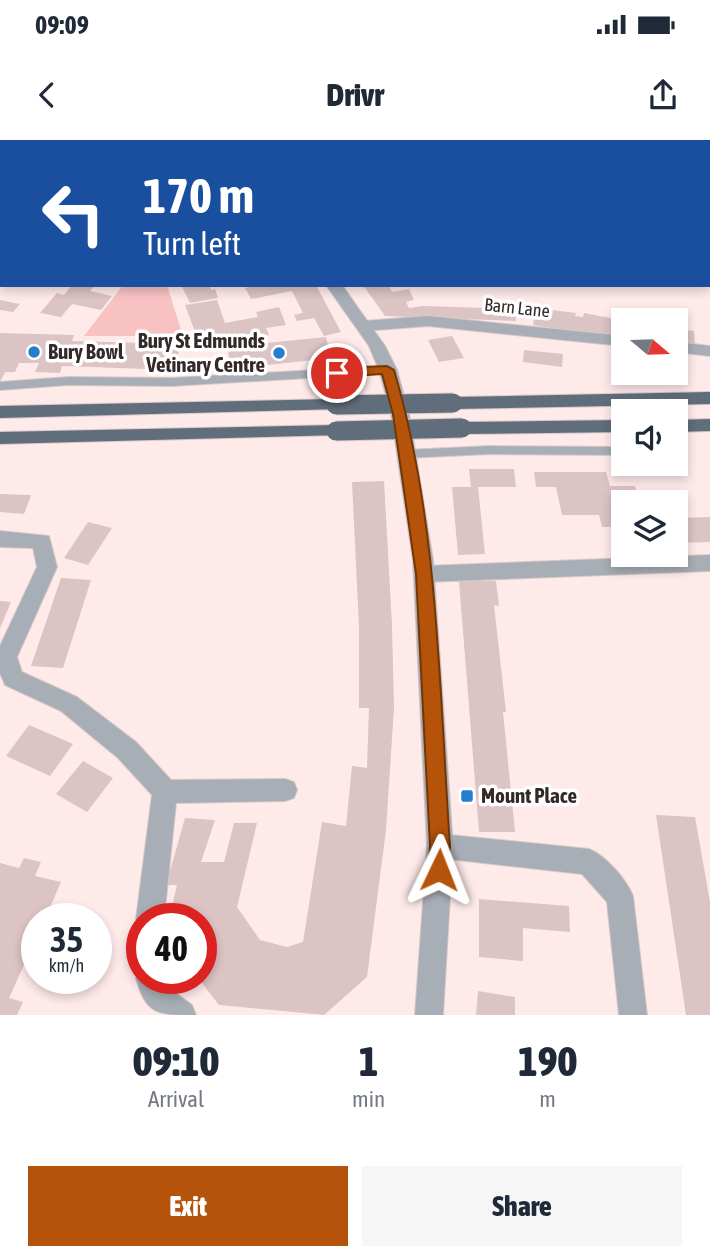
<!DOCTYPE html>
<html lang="en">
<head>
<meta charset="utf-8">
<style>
	:root { --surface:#fff; --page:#f6f6f7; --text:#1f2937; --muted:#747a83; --accent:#b45309 }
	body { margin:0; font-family:"Asap Condensed",sans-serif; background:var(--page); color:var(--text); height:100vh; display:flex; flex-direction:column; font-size:26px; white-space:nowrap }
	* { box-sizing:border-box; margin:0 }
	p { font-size:23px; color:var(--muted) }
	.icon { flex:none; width:38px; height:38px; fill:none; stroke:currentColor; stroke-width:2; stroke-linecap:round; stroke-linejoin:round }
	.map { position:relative; height:875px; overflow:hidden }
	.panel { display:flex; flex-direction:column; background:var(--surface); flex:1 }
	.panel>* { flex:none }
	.top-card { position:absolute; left:0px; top:0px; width:710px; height:147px; box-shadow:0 4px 10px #0003; background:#1a4fa0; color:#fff; overflow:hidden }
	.needle { width:46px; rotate:109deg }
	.fabs { position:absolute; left:611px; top:168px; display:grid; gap:14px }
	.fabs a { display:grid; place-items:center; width:77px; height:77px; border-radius:0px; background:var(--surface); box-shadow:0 4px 10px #0003; font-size:35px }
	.speed { position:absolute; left:21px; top:763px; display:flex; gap:14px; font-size:35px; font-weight:700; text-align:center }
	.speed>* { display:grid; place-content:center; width:91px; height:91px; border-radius:50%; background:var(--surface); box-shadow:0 4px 10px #0003; line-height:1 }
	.speed small { font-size:18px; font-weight:400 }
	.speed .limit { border:10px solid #d22; background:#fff; color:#111 }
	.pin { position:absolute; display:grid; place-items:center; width:60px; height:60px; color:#fff; margin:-30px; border:4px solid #fff; border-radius:50%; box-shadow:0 2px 7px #0007 }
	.me { position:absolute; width:77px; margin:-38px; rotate:2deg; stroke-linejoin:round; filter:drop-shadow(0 0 5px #0008) }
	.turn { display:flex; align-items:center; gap:24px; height:147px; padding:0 28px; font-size:32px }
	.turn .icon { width:91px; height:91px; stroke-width:2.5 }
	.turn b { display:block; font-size:49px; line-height:60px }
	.eta { display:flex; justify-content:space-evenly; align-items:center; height:119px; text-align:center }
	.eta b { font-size:42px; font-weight:800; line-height:49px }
	.action { display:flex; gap:14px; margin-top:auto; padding:14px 28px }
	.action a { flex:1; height:80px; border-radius:0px; background:var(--accent); color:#fff; font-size:28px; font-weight:800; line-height:80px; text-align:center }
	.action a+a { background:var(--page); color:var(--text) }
	.status { display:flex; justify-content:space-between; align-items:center; height:49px; padding:0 35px; background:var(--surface); direction:ltr }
	.status svg { height:19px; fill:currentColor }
	header { display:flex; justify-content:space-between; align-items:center; height:91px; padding:0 28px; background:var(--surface); font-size:32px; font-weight:800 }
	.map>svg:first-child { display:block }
	.green { fill:#f8c2c3 }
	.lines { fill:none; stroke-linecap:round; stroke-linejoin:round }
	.river { fill:#9ac6f3; fill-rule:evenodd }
	.building { fill:#dcc3c4 }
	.service-casing { stroke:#dac7c7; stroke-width:2 }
	.minor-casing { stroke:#dac7c7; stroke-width:2 }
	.tertiary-casing { stroke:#dac7c7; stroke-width:2 }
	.trunk-casing { stroke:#dac7c7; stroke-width:2 }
	.service { fill:#a7aeb5; fill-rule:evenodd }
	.minor { fill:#a7aeb5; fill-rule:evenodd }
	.tertiary { fill:#a7aeb5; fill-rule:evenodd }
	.trunk { fill:#606d7a; fill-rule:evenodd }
	.trunk-bridge-casing { stroke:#dac7c7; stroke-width:21; stroke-linecap:butt }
	.trunk-bridge { stroke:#606d7a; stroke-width:19 }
	.route { fill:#b45309; stroke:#753606; stroke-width:2 }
	.poi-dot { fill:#257ecb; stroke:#fff; stroke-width:2.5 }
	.labels { text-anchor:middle; stroke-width:7; stroke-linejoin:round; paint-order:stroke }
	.far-street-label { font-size:18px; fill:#332929; stroke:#fff }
	.poi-label { font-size:21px; font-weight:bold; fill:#332929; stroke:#fff; text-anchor:start }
</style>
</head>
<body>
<div class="status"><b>09:09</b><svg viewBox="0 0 49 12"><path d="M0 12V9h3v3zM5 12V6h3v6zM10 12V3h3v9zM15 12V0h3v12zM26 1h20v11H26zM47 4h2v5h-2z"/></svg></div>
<header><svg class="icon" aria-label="back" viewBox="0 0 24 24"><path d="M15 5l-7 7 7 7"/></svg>Drivr<svg class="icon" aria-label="share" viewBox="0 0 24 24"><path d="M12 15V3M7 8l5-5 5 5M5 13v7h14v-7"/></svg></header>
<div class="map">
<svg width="710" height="875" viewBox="0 0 710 875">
	<rect width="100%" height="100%" fill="#ffeaea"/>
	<path class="green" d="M123 145H167L183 196H84Z"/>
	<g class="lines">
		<g class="river">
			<path d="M418 0H447L448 2H419Z"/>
			<rect x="709" y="105" width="1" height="20"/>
		</g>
	</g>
	<g class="building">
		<path d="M72 145H95L90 151 112 156 101 170 72 164 61 177 40 173 57 153 64 155Z"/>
		<path d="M181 145H210L211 150 215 149 218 158 190 163Z"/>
		<path d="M260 145H316L341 192 324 196 314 178 297 181 294 175 303 173 292 151 251 159 245 148Z"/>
		<path d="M363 145H389L392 152 409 149 414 160 406 162 409 168 423 166 515 169 516 181 385 176Z"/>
		<path d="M0 160 20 164 13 172 0 170Z"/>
		<path d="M217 160 225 183 258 177 256 172 279 167 286 185 266 188 269 195 200 205 185 165Z"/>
		<path d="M536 168 576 173 575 176 583 177 584 173 620 180 614 195 606 193 605 197 533 185Z"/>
		<path d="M676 189 694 191 695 205 676 203Z"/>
		<path d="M0 193 74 195 72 201 181 204 174 230 62 226 60 233 35 232 39 223H19L15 232H5L0 242Z"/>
		<path d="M452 196 464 218 439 222 428 200Z"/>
		<path d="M326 197 331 218 230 229 228 207Z"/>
		<path d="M524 210 563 214 562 227 523 222Z"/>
		<path d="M469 329H514L516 347H478L485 414 458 415 452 347H471Z"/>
		<path d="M534 332H606L610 346H635L640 362H623V387H602L599 375H562L556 347H536Z"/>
		<path d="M384 341 392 485 394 568 386 690 367 837 324 875 219 865 198 838H201V779H169L177 745H166L185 678 215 680 201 722H224L234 683H257L237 767 260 800 287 807 303 802 322 682 346 686 352 626 367 628 369 568H359V487L352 342Z"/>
		<path d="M0 354 31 355 24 374 0 372Z"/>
		<path d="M710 377V402L676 403V378Z"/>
		<path d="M88 382 112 388 88 425 64 418Z"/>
		<path d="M61 438 91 440 63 528 31 526Z"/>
		<path d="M459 441H496L499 466 494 465 506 572H503L515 692H479Z"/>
		<path d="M0 461 11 462 0 488Z"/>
		<path d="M29 585 73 604 50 636 6 616Z"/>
		<path d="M83 621 113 638 87 672 56 654Z"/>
		<path d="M656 675 695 677 710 762V875H686Z"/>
		<path d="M24 718 41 722 35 736 61 742 45 779H37V796L9 858 23 862 17 875H0V723L19 728Z"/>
		<path d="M479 759 569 766 570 792 523 788V821L479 817Z"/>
		<path d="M478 851 515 857V875H476Z"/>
	</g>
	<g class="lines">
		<defs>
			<g id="service">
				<path d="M497 0H508L509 2H498Z"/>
				<path d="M545 0H553L544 2Z"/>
				<path d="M583 0H591L582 2Z"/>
				<path d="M388 226 392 227V233L172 246 68 245 0 250V242L68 237 172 238Z"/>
				<path d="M490 306 623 307V315L490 314 405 318 399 314 405 310Z"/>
			</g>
			<g id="minor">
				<path d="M66 0H80V2H67Z"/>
				<rect x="0" y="49" width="2" height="8"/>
				<path d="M428 176 623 196V206L428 186 364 191 356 186 364 181Z"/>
				<path d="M676 202 710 206V216L676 212Z"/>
				<path d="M0 391 49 396 57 427 17 517 22 532 77 557 136 602 171 640 285 639 294 642 297 650 294 658 285 661 176 663 164 779H142V789L136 779 152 655 118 618 61 571 5 545 0 533V506L37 427 33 408 0 407Z"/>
				<path d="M710 415V431L424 442 417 440 414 434 417 428 424 426Z"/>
				<path d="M440 694 589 709C606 716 626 739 633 756L647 875H619L607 762 582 734 440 718 431 715 427 706 431 697Z"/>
				<path d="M142 827V838H164L166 846 192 865 196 875C158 875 146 875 136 838Z"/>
			</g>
			<g id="tertiary">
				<path d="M233 0H247V2H234Z"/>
				<path d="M326 145H342L385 206 397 230 409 274 433 420 453 706 443 875H415L427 706 413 420 391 274 379 230 369 206Z"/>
			</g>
			<g id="trunk">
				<path d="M710 252V264L453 269 444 263 453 257Z"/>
				<path d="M336 259 342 261 345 265 342 269 0 278V266Z"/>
				<path d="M710 279V291L676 292V280Z"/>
				<path d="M623 280V292L462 294 456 292 453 288 456 284 462 282Z"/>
				<path d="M336 285 342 287 345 291 342 295 0 304V292Z"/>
			</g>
		</defs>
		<use href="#service" class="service-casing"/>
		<use href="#minor" class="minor-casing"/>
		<use href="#tertiary" class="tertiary-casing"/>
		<use href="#trunk" class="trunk-casing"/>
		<use href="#service" class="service"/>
		<use href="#minor" class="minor"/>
		<use href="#tertiary" class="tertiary"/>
		<use href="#trunk" class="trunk"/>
		<defs>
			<g id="trunk-bridge">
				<path d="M336 265 453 263"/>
				<path d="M336 291 462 288"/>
			</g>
		</defs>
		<use href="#trunk-bridge" class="trunk-bridge-casing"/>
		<use href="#trunk-bridge" class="trunk-bridge"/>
	</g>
	<path class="route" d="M387 226 394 230C439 382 439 549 450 706L446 737 439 740 432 737 429 730 430 706 416 434 393 274 382 234 337 237 330 233 337 228Z"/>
	<g class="poi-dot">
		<circle cx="34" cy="212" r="7"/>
		<circle cx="279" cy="213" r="7"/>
		<rect x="460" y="649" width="14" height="14" rx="3.5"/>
	</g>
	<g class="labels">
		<g class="far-street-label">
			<text transform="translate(517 168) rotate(6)" y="6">Barn Lane</text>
		</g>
		<g class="poi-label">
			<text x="265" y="208" text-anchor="end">Bury St Edmunds<tspan x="265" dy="24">Vetinary Centre</tspan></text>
			<text x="48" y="219">Bury Bowl</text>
			<text x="481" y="663">Mount Place</text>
		</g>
	</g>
</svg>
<div class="fabs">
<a><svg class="needle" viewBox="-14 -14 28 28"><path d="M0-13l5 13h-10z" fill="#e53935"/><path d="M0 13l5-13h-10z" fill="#747a83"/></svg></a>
<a><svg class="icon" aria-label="sound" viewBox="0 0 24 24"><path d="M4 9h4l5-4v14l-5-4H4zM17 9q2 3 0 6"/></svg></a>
<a><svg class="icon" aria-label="layers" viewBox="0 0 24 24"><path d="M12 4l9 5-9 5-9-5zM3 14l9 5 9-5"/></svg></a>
</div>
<div class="speed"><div>35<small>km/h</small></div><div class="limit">40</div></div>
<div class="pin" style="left:337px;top:233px;background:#d93025"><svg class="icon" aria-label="arrive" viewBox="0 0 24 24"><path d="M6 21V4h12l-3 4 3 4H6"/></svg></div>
<svg class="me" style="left:439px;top:730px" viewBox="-20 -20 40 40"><path d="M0-17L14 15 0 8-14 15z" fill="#b45309" stroke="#fff" stroke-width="4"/></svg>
<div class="top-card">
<div class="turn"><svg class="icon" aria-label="left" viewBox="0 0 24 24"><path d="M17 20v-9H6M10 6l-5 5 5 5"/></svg><div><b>170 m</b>Turn left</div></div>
</div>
</div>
<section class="panel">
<div class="eta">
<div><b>09:10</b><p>Arrival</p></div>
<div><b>1</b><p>min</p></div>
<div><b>190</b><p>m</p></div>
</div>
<div class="action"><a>Exit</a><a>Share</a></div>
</section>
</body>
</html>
